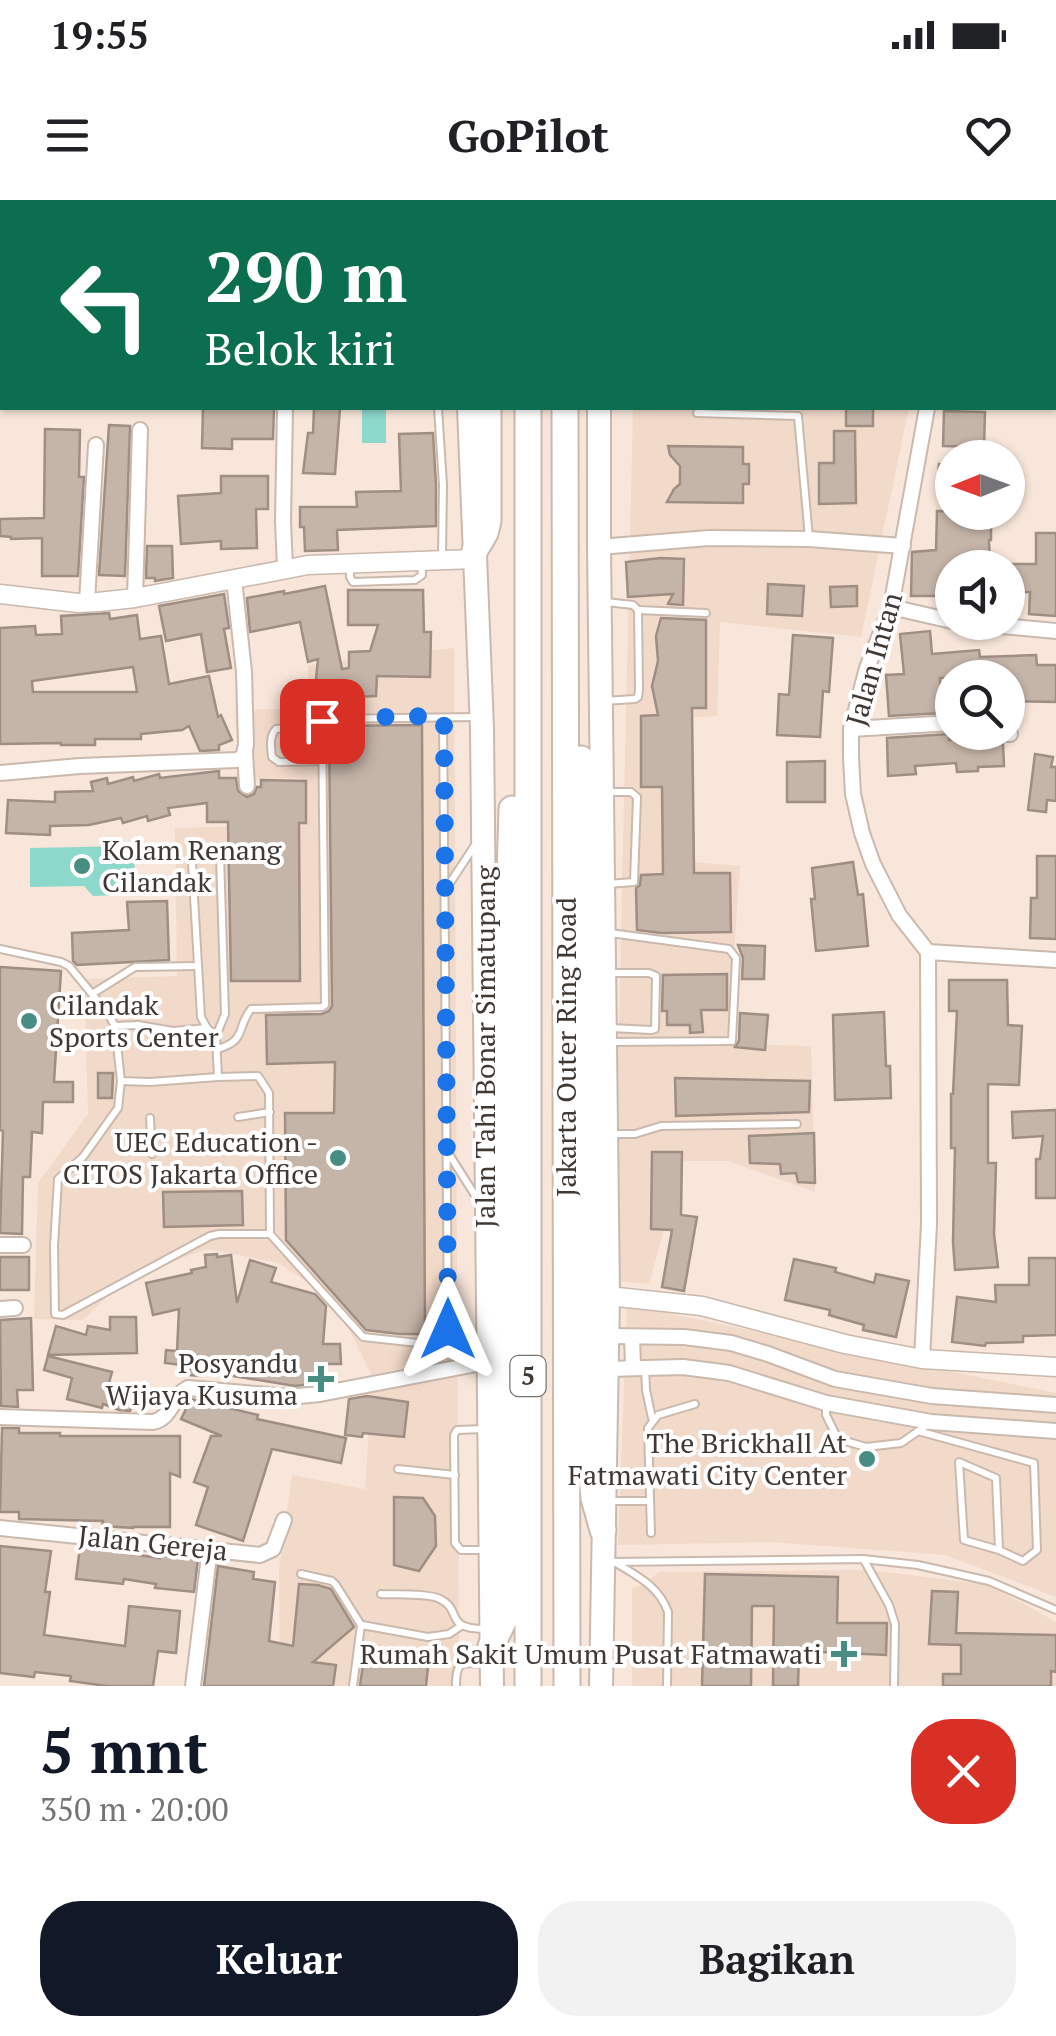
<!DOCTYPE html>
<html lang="id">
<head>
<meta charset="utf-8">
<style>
	:root { --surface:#fff; --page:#f2f2f2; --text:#202124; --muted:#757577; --accent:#111827 }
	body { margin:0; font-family:"PT Serif",serif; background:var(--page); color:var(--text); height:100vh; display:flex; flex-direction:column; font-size:38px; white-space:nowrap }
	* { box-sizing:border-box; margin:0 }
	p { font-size:32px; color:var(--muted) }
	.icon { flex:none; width:55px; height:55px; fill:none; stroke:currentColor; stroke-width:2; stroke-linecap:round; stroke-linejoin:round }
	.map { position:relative; height:1486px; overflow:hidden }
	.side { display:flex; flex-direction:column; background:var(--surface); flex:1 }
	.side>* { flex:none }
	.guide { position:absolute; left:0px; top:0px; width:1058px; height:210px; box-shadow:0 2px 8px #0004; background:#0b6e4f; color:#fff; overflow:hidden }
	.needle { width:65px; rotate:269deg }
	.controls { position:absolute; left:935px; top:240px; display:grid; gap:20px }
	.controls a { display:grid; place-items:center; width:90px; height:90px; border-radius:50%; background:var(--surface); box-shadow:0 2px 8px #0004; font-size:50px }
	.pin { position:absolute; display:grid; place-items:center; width:85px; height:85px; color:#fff; margin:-42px; border-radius:20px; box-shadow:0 5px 15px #0006 }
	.me { position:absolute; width:110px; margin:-55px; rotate:0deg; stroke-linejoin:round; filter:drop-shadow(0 0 8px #0008) }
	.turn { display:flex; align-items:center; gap:35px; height:210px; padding:0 40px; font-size:45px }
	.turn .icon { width:130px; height:130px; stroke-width:2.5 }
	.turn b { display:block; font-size:70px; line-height:85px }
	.round { display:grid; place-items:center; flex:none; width:105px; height:105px; border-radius:40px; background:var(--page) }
	.summary { display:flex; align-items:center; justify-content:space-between; height:170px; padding:0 40px }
	h1 { font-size:60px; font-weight:600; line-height:75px; color:var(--accent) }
	.cta { display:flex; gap:20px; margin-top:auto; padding:20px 40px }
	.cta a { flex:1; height:115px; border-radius:40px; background:var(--accent); color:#fff; font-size:40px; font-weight:600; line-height:115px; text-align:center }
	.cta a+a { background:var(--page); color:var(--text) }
	.status { display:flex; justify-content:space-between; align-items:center; height:70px; padding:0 50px; background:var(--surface); direction:ltr }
	.status svg { height:28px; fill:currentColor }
	header { display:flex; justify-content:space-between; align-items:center; height:130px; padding:0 40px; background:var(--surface); font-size:45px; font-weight:600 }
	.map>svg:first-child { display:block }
	.built { fill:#f2daca }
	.water { fill:#8cd8cb }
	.building { fill:#c5b4a8; stroke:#9f8e83; stroke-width:2.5; fill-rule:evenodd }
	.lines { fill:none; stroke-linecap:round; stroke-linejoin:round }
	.service-casing { stroke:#cab9ad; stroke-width:10 }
	.minor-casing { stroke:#cab9ad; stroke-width:18 }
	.tertiary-casing { stroke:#cab9ad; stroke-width:21 }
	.primary-casing { stroke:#cab9ad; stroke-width:26 }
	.trunk-casing { stroke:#cab9ad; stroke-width:26 }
	.motorway-casing { stroke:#cab9ad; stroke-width:29 }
	.service { stroke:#fff; stroke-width:6 }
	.minor { stroke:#fff; stroke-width:14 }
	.tertiary { stroke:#fff; stroke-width:18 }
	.primary { stroke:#fff; stroke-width:22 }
	.trunk { stroke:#fff; stroke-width:22 }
	.motorway { stroke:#fff; stroke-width:25 }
	.route { stroke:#1a73e8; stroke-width:18; stroke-dasharray:0 32.4 }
	.poi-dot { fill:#488d82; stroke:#fff; stroke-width:4 }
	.labels { text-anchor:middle; stroke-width:8; stroke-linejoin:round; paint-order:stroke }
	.shield { fill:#fff; stroke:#797470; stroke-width:2.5 }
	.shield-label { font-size:25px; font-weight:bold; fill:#3f3833 }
	.street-label { font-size:28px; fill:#3f3833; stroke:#fff }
	.poi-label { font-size:28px; fill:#3f3833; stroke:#fff; text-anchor:end }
</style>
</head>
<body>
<div class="status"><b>19:55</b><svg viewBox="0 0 49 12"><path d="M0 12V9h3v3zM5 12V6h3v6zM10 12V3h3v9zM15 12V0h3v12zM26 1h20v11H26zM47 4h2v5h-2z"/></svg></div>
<header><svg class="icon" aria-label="menu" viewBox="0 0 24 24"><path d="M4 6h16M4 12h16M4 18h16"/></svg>GoPilot<svg class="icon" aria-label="heart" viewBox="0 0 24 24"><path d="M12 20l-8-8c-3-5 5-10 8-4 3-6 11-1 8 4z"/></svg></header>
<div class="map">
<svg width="1056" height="1486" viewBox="0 0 1056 1486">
	<rect width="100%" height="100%" fill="#f8e6da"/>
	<g class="built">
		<path d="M120 0H457V2H121Z"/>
		<path d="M633 208H909L861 437 720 422 717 516 693 517 691 662 740 666 728 844 811 846 815 992 728 961H683L649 1084 613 1081Z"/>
		<path d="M454 448 459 1486H280L279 1369 292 1275 365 1289 372 1175 334 1100 278 1063 208 1049 127 1077 83 1120 34 1119 38 983 88 914 84 779 177 776 175 628 301 625 302 578 240 580 235 510 308 508V465Z"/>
		<path d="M627 1105 1056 1193V1397L945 1355 772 1342 618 1345Z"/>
		<path d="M870 1370 990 1385 1056 1422V1486H632V1389L642 1385 659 1372Z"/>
	</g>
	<g class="water">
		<rect x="362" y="208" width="24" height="35"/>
		<path d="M134 646 135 685H125L115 695 93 696 84 686 30 687V648Z"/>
	</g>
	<g class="building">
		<path d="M203 208H274L273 239H232V249L202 248Z"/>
		<path d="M314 208H340L335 274 303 273 308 233H313Z"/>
		<rect x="846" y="208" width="27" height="18"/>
		<path d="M944 211 985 212 984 247 943 246Z"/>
		<path d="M109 225 130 226 125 376 99 375Z"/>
		<path d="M45 229 80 230 79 277H84L78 376H42V338L11 339V337L0 336V319L44 318Z"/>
		<path d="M834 231H855L856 303 819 304V263H834Z"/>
		<path d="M433 233 436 285V326L337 330 338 350 305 351 304 327H300V307H357L356 292 401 291 399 234Z"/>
		<path d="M668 246 743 247V264H749V284H743V303L667 302 674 289 680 284V266L670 255Z"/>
		<path d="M939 264 952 266V292L937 290Z"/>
		<path d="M221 276H268V309H256L257 348 221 349V341L181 344 178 296 221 293Z"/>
		<path d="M937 311 991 312V340H989L990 368H952V396H911L912 352 936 350Z"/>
		<path d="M1036 333H1056V416L1029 414 1030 392H1008V364H1036Z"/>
		<path d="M147 346H172L173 378 155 381V378H146Z"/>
		<path d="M660 358 684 359 683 405 668 404 673 394 628 397 626 362Z"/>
		<path d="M768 384 804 386 802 416 767 414Z"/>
		<path d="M325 386 342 469 349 468V452L370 451 378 425H348V390H423L424 432H431L430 477 377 476 376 496 314 499 318 459 308 462 300 422 250 432 247 398 284 391V394Z"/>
		<path d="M857 386V406L831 407 830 387Z"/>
		<path d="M224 394 229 428 224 429 231 468 207 472 201 434 166 441 159 406Z"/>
		<path d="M109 413 110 419 137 415 140 439 161 436 169 484 209 476 218 517 221 515 232 540 219 545V550L200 551 189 526 182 530 141 534V539H95V545H61V543L0 544V428L35 426 36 435 62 434 61 416ZM133 467 137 492H33L32 481Z"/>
		<path d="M661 418 706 420V508H692L694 673H730L731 732 661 733 637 730 636 688 640 685 641 675 663 674 662 587H641V516L658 515 652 486 658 461 656 436Z"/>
		<path d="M930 431 932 454 979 450 980 457 1036 455 1037 465H1056V502L1008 501V478H940L942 513 889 516 886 475 904 474 900 434Z"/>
		<path d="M793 435 833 438 829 492 823 491 820 537 777 535 779 494 789 495Z"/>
		<path d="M422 525 425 1134H400L366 1130 286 1040 285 913H334L335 862 267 864 266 815 322 814 329 811 332 806 329 526Z"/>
		<path d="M949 534V540L971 538 977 542 1003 544 1004 566 978 567V571L957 572 956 563 915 566 916 574 888 576 887 538Z"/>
		<path d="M1035 554 1053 557 1051 567H1056V601L1047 600 1046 612 1028 610Z"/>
		<path d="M825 561V602H787V562Z"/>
		<path d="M219 571V578H236L238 591 247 597 254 594 257 587H261V580L306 581V623H299L300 781H231L228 622H207V603L168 608 170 615 148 621 147 616 123 623 121 618 89 625 50 626V635L6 633 8 600 55 602V592L93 591 91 582 107 578 108 584 133 577 134 581 159 574 160 578Z"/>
		<path d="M1037 656H1056V739L1030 738 1031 698H1037Z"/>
		<path d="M853 662 858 695 863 694 868 746 816 751 811 699H815L812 668Z"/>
		<path d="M167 701 169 760 77 765 73 761 72 733 129 730 127 702Z"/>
		<path d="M738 745 765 746 764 779H742L743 758Z"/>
		<path d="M0 767 61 771 54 882H73V902H43L42 933 32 932 30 977H23L22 1034 0 1033 3 931 0 930Z"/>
		<path d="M727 774V810H701L703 832 690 833V825H667V811H662L663 775Z"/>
		<path d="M949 780H1007L1008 825 1022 826 1019 885 988 884V963H996L994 1034 998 1067 955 1070 953 1042 955 948H951V894H953L957 811H949Z"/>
		<path d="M884 812 886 866H890L891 898 835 900 833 815Z"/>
		<path d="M740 813 768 815 765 850 735 847 739 841Z"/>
		<path d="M98 873H113L112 898H98Z"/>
		<path d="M675 878 810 881 809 912 676 916Z"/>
		<path d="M1056 910V998H1036V959H1040L1043 936 1013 938 1012 912Z"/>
		<path d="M814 933 815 983 798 982 796 973 781 974 780 964 750 963 749 936Z"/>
		<path d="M652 952H682L681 1015 697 1017 684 1091 662 1087 672 1030 651 1029Z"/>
		<path d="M242 991 243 1025 164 1027 163 992Z"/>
		<path d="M217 1054V1057L231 1055 237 1103 250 1060 276 1068 271 1082 315 1094 326 1106 323 1144H340L341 1164H326L327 1182 295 1186 221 1174 202 1172 201 1176 189 1175 190 1166 165 1163 166 1150 177 1151 179 1109 153 1115 146 1083 192 1073 191 1070 206 1067 205 1055Z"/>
		<rect x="0" y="1057" width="29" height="33"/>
		<path d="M1029 1058H1056V1135L1023 1136V1142L986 1143 985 1146 952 1142 957 1097 996 1102 995 1085H1029Z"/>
		<path d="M794 1059 836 1068 835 1072 874 1083 876 1074 909 1081 896 1137 863 1130 864 1125 829 1115 830 1110 785 1100Z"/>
		<path d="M110 1117H136L137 1153 48 1155 56 1126 86 1135 88 1126 110 1130Z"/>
		<path d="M31 1118 33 1190H17L18 1207 1 1206 0 1120Z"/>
		<path d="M48 1156 112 1172 107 1190 134 1200 130 1211 119 1210 103 1204 102 1208 67 1199 72 1178 44 1170Z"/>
		<path d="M367 1196 408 1202 404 1237 363 1233 362 1237 345 1235 349 1199Z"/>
		<path d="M191 1199 258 1215 257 1219 346 1238 341 1263 272 1249 243 1341 196 1325 208 1287 194 1282 211 1236H222L181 1219Z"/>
		<path d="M2 1228H19V1233H60V1236H180V1277L170 1273V1327H133V1328L102 1326 103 1321 19 1319V1312H0Z"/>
		<path d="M394 1297 423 1298 435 1316 436 1346 419 1371 394 1365Z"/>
		<path d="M0 1346 51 1351 45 1392H50L44 1435 125 1446 129 1406 180 1411 176 1453 158 1451 153 1486H107L70 1481 71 1476 35 1472 34 1477 0 1473Z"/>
		<path d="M80 1347 160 1358V1355L198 1359 194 1392 155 1388 156 1384 124 1379 123 1384 76 1379Z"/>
		<path d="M218 1366 254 1372 253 1379 275 1382 269 1441 293 1446 299 1384 318 1385 331 1389 354 1427 313 1462 336 1465 333 1486H204Z"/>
		<path d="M705 1374 838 1377 837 1423H887L886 1455 799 1451 798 1486H773L774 1406H752L751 1486H702Z"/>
		<path d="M932 1391 958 1392 956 1433 1056 1435V1472L1051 1471V1486H943V1474H961V1445L929 1444Z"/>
		<path d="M365 1450 429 1457 426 1486H360Z"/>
	</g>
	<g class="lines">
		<defs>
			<g id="service">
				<path d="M218 2V0"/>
				<path d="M934 2V0"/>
				<path d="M1051 2V0"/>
				<path d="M438 208 443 285 442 356"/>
				<path d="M697 213 798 216 809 338"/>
				<path d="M350 365V377L353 382 415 380 422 375 421 361"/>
				<path d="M638 410 706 413"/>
				<path d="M603 501 635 499 638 497 639 490 638 410 633 405 606 402"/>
				<path d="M322 525 276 529C269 536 271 548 272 557L279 562 322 561"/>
				<path d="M607 684 634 682 637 597 631 592H609"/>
				<path d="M446 689 475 645"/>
				<path d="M610 733 729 749 736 758 732 841 611 842"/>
				<path d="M0 749 61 762 69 766 107 812 115 826 121 881 150 882 218 877"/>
				<path d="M611 773H649L656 776 655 829 651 830 611 828"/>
				<path d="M92 794 135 767 198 766"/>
				<path d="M115 826 138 825 173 831 207 828"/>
				<path d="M216 836 207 828 201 817 192 662 194 655 215 651 220 655 225 814 216 836 218 877 258 876 269 893 270 1034 363 1137 427 1144 437 1140 448 1129 443 519"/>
				<path d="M217 849C247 841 236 828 251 809L322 807 325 805 322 519 476 517"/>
				<path d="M121 881 118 908 83 957 58 979 54 1046 55 1114 63 1115 210 1036 219 1034H270"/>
				<path d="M238 917 270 912"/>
				<path d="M150 918 152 954"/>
				<path d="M610 934H635L661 926 797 924"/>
				<path d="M447 951 478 1000"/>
				<path d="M448 1129 485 1141"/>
				<path d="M645 1167 646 1190 652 1218"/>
				<path d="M826 1204V1215L838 1239 866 1247 901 1243 930 1223"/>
				<path d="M918 1231 1034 1263 1037 1350 1023 1361 999 1350 964 1340 959 1262 996 1278 999 1350"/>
				<path d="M398 1269 455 1275"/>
				<path d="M610 1301H649"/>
				<path d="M651 1333 648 1228 658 1215 695 1204"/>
				<path d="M483 1350H461L455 1343 454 1235 457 1230 484 1229"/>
				<path d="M864 1360 889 1405 895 1424 894 1486"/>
				<path d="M610 1362 863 1359 918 1365 989 1381 1056 1410"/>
				<path d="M616 1363C637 1376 659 1386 668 1412L667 1486"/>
				<path d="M301 1374 332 1381 336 1385 361 1425 353 1486"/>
				<path d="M381 1394C396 1395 428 1393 440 1399 463 1410 443 1429 485 1429"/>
				<path d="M362 1425 428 1437 449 1434 461 1426"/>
				<path d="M456 1486C456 1459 462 1463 486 1464"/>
			</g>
			<g id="minor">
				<path d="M955 2V0"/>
				<path d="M0 59H2"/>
				<path d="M1055 62H1056"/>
				<path d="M0 162H2"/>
				<path d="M285 208 283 321 285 368"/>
				<path d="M599 347 709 338 809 339 903 346"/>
				<path d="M135 398 140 230"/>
				<path d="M87 402 96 245"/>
				<path d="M891 407 952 421"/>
				<path d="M958 422 1056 431"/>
				<path d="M851 529 952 523"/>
				<path d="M979 532 1010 534"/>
				<path d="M245 553 247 586"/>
				<path d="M0 573 80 566 237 560 243 557 246 545 244 472 234 379"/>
				<path d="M928 752 1056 760"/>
				<path d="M0 1045H23"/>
				<path d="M0 1109 15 1108"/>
				<path d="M608 1136 684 1137 731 1143 768 1154 835 1179 932 1196 1056 1205"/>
				<path d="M632 1137 633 1167"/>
				<path d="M922 1159 929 1024 928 752 899 715 873 664 862 633 853 594 851 557V529L867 468 891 407 927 208"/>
				<path d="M607 1169 683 1167 729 1173 826 1203 931 1222 1056 1231"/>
				<path d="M0 1217 153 1222C172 1218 172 1196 188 1188L289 1197 320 1194 487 1162"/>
				<path d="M0 1328 260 1355 273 1349 284 1320"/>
				<path d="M193 1486 210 1348"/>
			</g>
			<g id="tertiary">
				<path d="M0 394 78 403 98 402 135 398 308 365 475 359"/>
				<path d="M608 1096 702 1106 845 1144 922 1159 1056 1167"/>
			</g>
			<g id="primary">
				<path d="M442 2V0"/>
				<path d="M626 2V0"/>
			</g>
			<g id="trunk">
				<path d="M466 2V0"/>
				<path d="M600 2V0"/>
				<path d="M469 208 482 528 492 1486"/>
				<path d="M599 208V347L608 1096 601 1486"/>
			</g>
			<g id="motorway">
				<path d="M483 0V2"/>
				<path d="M506 0V2"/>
				<path d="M527 0V2"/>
				<path d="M581 2V0"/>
				<path d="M565 208 567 1486"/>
				<path d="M475 350 485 333 488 321V208"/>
				<path d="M581 559 589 766 590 1255 594 1298 603 1330"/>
				<path d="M491 1446 505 1418 507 1402 508 738 512 609"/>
				<path d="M528 1486V208"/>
			</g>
		</defs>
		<use href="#service" class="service-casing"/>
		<use href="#minor" class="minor-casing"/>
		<use href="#tertiary" class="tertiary-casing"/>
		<use href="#primary" class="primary-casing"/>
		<use href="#trunk" class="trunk-casing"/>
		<use href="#motorway" class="motorway-casing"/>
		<use href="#service" class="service"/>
		<use href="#minor" class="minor"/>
		<use href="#tertiary" class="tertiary"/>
		<use href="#primary" class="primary"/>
		<use href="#trunk" class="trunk"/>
		<use href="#motorway" class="motorway"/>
	</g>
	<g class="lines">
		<path class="route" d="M322 521 325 518 438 516 444 522 448 1129"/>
	</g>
	<g class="poi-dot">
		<circle cx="82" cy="666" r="10"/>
		<circle cx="29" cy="821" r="10"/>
		<circle cx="338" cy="958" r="10"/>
		<path d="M316 1164h10v10h10v10h-10v10h-10v-10h-10v-10h10z"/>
		<circle cx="867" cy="1259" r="10"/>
		<path d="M839 1439h10v10h10v10h-10v10h-10v-10h-10v-10h10z"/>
	</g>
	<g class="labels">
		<rect class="shield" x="510.5" y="1156" width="35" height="40" rx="8"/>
		<g class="shield-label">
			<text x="528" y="1185">5</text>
		</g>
		<g class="street-label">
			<text transform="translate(874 459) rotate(-74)" y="10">Jalan Intan</text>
			<text transform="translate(485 847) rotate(-90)" y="10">Jalan Tahi Bonar Simatupang</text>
			<text transform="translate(566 847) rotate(-90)" y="10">Jakarta Outer Ring Road</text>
			<text transform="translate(153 1343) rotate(6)" y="10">Jalan Gereja</text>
		</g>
		<g class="poi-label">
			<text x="102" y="660" text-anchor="start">Kolam Renang<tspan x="102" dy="32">Cilandak</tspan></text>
			<text x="49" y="815" text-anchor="start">Cilandak<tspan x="49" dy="32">Sports Center</tspan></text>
			<text x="318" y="952">UEC Education -<tspan x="318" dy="32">CITOS Jakarta Office</tspan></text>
			<text x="298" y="1173">Posyandu<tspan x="298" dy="32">Wijaya Kusuma</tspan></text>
			<text x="847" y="1253">The Brickhall At<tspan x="847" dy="32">Fatmawati City Center</tspan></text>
			<text x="822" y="1464">Rumah Sakit Umum Pusat Fatmawati</text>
		</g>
	</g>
</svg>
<div class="controls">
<a><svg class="needle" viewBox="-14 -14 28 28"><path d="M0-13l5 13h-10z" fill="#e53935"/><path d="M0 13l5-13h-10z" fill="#757577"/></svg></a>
<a><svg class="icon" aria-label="sound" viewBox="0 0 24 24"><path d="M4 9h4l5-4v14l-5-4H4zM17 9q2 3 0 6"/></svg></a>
<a><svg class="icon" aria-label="search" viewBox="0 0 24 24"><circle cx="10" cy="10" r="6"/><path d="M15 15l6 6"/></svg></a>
</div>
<div class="pin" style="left:322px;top:521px;background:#d93025"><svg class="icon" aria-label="arrive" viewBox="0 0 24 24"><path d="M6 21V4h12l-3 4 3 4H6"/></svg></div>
<svg class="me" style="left:448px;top:1129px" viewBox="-20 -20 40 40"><path d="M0-17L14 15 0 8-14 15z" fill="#1a73e8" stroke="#fff" stroke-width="4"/></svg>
<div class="guide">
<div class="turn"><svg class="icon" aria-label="left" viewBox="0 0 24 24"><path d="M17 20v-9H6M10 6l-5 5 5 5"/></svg><div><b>290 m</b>Belok kiri</div></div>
</div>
</div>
<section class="side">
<div class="summary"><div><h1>5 mnt</h1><p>350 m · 20:00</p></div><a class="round" style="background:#d93025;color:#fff"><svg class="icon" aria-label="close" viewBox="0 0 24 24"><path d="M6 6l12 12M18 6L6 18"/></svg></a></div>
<div class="cta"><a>Keluar</a><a>Bagikan</a></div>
</section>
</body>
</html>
